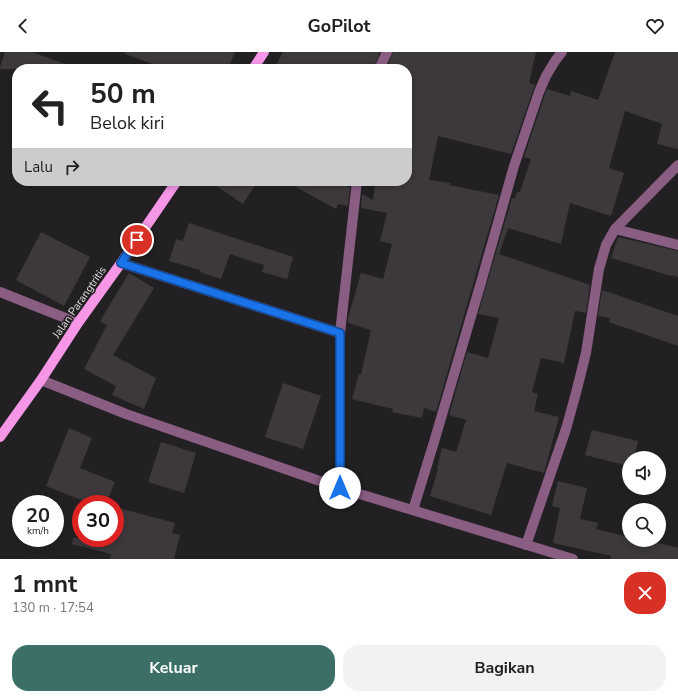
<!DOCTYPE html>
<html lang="id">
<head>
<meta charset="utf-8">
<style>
	:root { --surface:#fff; --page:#f2f2f2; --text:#222; --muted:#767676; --accent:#3b6f68 }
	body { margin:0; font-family:"Nunito Sans",sans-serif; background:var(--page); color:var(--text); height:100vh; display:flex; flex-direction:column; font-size:15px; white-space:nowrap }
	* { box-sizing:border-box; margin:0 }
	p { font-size:13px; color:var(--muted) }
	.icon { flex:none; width:22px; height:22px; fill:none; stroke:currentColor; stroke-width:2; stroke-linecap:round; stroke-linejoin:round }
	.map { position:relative; height:507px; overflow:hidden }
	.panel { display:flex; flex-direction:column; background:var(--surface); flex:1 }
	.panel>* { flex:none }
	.banner { position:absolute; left:12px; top:12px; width:400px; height:122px; border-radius:16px; box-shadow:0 2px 6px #0003; background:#fff; color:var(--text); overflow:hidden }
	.buttons { position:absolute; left:622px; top:399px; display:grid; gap:8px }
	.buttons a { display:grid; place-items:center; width:44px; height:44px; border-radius:50%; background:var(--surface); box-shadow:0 2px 6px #0003; font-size:20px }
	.speed { position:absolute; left:12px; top:443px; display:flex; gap:8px; font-size:20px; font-weight:700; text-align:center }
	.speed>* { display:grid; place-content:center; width:52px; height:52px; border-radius:50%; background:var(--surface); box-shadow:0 2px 6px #0003; line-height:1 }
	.speed small { font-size:10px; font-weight:400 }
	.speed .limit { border:6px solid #d22; background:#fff; color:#111 }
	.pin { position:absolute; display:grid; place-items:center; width:34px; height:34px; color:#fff; margin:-17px; border:2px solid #fff; border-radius:50%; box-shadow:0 1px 4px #0007 }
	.me { position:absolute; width:44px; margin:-22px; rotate:0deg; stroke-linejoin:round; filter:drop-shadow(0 0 3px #0008) }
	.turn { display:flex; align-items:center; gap:14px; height:84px; padding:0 12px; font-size:18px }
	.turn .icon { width:52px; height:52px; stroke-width:2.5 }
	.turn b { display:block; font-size:28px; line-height:34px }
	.then { display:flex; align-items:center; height:38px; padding:0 12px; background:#0003; gap:8px; font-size:15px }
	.round { display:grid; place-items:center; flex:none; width:42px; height:42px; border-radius:16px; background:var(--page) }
	.headline { display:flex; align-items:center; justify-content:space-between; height:68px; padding:0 12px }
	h1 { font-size:24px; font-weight:700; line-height:30px }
	.button { display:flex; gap:8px; margin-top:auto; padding:8px 12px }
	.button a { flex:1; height:46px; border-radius:16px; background:var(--accent); color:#fff; font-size:16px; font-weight:700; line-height:46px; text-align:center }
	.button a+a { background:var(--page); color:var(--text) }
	header { display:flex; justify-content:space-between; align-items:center; height:52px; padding:0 12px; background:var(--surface); font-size:18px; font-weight:700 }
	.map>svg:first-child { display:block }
	.building { fill:#3c383b }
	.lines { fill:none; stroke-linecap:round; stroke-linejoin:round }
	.minor { stroke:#8a5d82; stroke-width:10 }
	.major { stroke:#f597e6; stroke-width:10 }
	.route-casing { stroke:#114b97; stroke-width:10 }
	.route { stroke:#1a73e8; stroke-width:7 }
	.labels { text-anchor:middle; stroke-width:3; stroke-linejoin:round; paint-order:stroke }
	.street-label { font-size:11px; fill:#e0dddf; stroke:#232023 }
</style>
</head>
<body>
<header><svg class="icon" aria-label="back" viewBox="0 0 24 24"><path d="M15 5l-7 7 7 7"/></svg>GoPilot<svg class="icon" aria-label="heart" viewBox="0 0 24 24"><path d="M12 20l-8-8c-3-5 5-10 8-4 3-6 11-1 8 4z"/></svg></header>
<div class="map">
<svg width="678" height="507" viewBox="0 0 678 507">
	<rect width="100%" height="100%" fill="#232023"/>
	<g class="building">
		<path d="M5 0H32L73 15V17H0V15Z"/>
		<path d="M125 0H235L228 17H166L125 2Z"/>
		<path d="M283 0H380L373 17H274Z"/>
		<path d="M393 0H536L529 31 535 33 511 102 438 84 429 128 450 131 449 133 499 143 436 360 424 356 422 366 392 360 393 357 352 347 359 322 361 323 371 278 348 271V266L361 221 383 227 392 192 380 189 387 161 361 156 362 142 373 148 375 133 385 135 386 129H407V17H386Z"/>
		<path d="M615 0H678V97L657 92 662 72 625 59 609 116 624 121 611 164 570 151 561 192 508 176 499 202 590 233 586 261 575 259 564 311 541 306 532 340 538 342 534 359 559 365 544 421 507 411 491 463 430 444 438 417 437 416 442 396 456 400 466 368 449 363 467 300 488 306 499 266 478 262 512 146H515L517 140H520L531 107 524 105 545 42 547 37 570 44 571 39 598 48Z"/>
		<path d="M209 129H258L243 152Z"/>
		<path d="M285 129H338L350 136 348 154 338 152 336 157Z"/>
		<path d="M189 171 293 205 287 227 262 220 264 213 230 202 221 227 200 220V218L169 209 176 187 183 189Z"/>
		<path d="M41 180 90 205 64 254 16 228Z"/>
		<path d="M618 185 678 199V225L671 223V224L611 206Z"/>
		<path d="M129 221 154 236 113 303 156 326 144 357 112 343 116 334 84 317 107 273 100 269Z"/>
		<path d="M602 238 678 264V294L609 270 610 266 598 264Z"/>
		<path d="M283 331 321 344 303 397 265 385Z"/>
		<path d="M69 376 92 386 80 416 115 430 106 452H91L46 434Z"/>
		<path d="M592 378 638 389 634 406H629V414L585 403Z"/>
		<path d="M161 390 196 401 184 441 148 430Z"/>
		<path d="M558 429 587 436 580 467 598 471 596 477 629 485V488H647L678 496V507H611V504L553 491 560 456 552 454Z"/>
		<path d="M115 455 175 471 172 481 180 483 174 507H110L111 502 72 492 73 486H115Z"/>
	</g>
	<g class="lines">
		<g class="minor">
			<path d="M379 17 387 0"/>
			<path d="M615 177 678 193"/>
			<path d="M121 211 340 281"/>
			<path d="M0 240 78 271"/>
			<path d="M41 328 126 362 340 436 573 507"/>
			<path d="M340 436V281L357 129"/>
			<path d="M413 458 434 390 480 234 514 114 539 40 546 24 555 9 562 0"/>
			<path d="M526 493 566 377 576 341 586 301 599 217 606 193 615 177 678 113"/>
		</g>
		<g class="major">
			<path d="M253 17 264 0"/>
			<path d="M0 385 41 328 78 271 121 211 177 129"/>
		</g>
	</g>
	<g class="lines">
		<defs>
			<path id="route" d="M137 188 121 211 340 281V436"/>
		</defs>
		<use href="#route" class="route-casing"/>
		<use href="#route" class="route"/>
	</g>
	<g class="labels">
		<g class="street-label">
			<text transform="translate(79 250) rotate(-55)" y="4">Jalan Parangtritis</text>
		</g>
	</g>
</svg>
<div class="buttons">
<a><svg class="icon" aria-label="sound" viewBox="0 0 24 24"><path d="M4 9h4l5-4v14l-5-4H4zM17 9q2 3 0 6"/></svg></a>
<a><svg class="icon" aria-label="search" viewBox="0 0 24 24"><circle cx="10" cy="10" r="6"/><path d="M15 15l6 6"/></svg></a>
</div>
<div class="speed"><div>20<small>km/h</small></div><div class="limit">30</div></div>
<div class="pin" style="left:137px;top:188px;background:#d93025"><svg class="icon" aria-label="arrive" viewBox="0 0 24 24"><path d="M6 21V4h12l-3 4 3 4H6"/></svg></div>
<svg class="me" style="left:340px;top:436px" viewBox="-20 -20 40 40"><circle r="19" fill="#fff"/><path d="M0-13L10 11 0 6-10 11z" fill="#1a73e8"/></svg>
<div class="banner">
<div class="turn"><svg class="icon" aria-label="left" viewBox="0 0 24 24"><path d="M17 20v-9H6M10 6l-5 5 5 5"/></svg><div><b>50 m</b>Belok kiri</div></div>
<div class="then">Lalu<svg class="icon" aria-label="right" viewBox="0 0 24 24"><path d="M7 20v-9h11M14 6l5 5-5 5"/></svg></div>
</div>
</div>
<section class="panel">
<div class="headline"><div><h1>1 mnt</h1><p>130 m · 17:54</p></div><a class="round" style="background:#d93025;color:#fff"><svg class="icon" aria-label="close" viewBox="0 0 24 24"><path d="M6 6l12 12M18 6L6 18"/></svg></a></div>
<div class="button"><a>Keluar</a><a>Bagikan</a></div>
</section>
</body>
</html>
